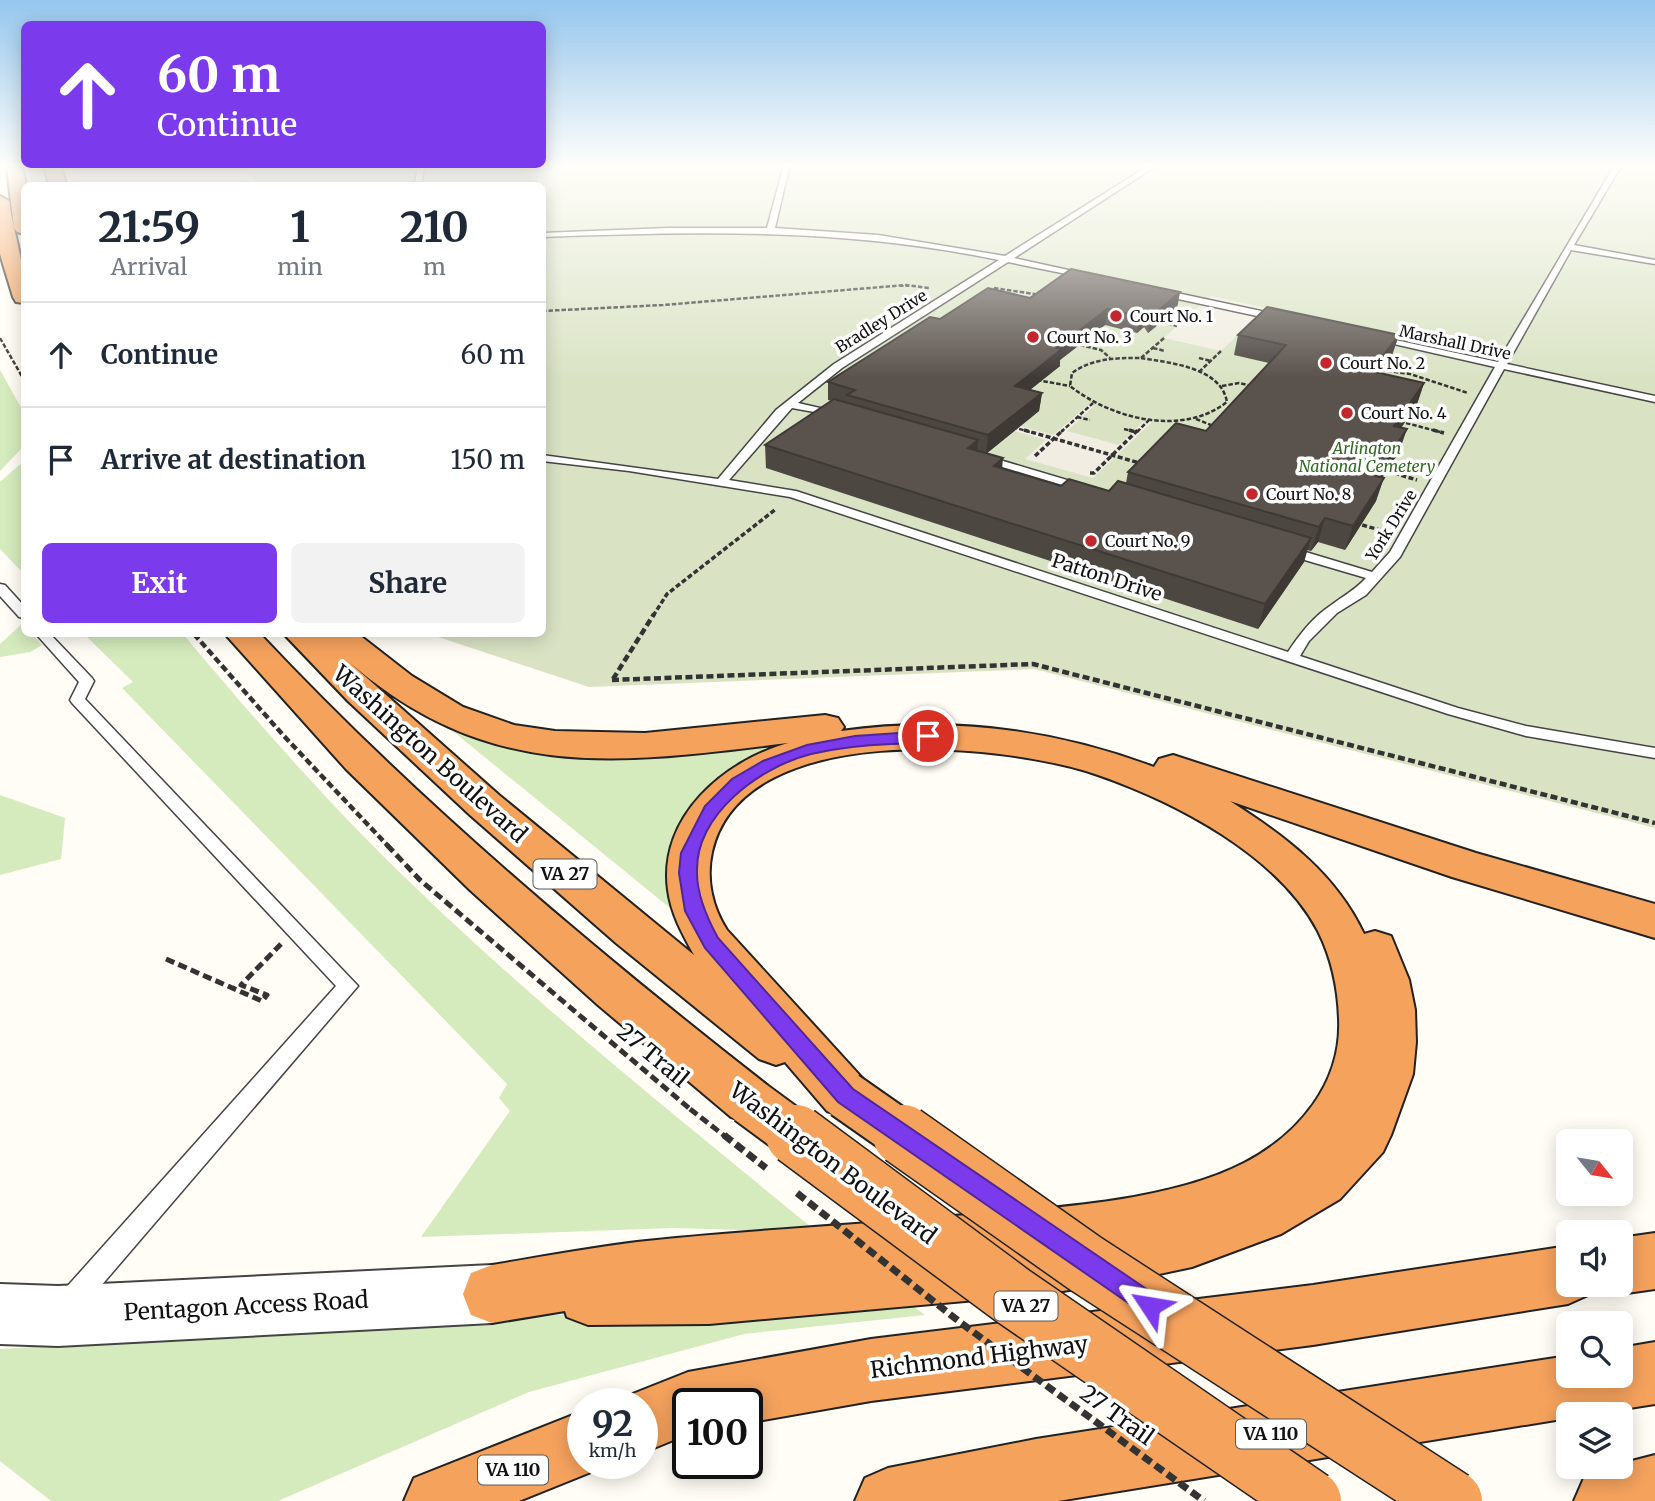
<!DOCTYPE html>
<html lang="en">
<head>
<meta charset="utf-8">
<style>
	:root { --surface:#fff; --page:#f2f2f3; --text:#1f2937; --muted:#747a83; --line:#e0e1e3; --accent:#7c3aed }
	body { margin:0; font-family:Merriweather,serif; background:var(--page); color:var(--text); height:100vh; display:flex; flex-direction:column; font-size:26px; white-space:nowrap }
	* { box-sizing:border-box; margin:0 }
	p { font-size:23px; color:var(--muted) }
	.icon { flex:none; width:38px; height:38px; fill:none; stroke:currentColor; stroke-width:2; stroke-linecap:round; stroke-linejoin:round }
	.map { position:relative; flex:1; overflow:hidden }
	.panel { position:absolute; left:21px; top:182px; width:525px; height:455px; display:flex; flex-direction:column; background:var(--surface); border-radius:10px; box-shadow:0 4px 18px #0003 }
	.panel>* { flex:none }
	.top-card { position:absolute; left:21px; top:21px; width:525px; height:147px; border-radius:10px; box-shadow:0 4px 18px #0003; background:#7c3aed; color:#fff; overflow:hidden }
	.needle { width:46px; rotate:120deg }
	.controls { position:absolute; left:1556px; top:1129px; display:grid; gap:14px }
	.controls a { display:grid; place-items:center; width:77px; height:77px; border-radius:10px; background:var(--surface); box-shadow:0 4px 18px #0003; font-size:35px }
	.speed { position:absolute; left:567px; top:1388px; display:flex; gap:14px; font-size:35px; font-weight:700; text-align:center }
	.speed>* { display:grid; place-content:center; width:91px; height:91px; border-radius:50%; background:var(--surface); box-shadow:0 4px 18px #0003; line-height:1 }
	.speed small { font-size:18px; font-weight:400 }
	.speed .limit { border:4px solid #111; border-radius:10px; background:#fff; color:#111 }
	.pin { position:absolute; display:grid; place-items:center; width:60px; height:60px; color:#fff; margin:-30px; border:4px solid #fff; border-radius:50%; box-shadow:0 2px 7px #0007 }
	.me { position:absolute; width:77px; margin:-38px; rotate:303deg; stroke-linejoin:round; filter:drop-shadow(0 0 5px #0008) }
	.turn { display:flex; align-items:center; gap:24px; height:147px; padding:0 21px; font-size:32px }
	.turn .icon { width:91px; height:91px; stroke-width:2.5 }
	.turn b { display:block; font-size:49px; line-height:60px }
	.eta { display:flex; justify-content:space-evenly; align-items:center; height:119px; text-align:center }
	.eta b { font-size:42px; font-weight:700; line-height:49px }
	.button { display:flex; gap:14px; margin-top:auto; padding:14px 21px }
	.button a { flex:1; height:80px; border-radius:10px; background:var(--accent); color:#fff; font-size:28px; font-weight:700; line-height:80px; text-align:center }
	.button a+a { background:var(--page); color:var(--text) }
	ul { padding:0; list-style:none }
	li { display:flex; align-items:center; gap:21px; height:105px; padding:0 21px; border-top:2px solid var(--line) }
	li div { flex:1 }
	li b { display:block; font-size:26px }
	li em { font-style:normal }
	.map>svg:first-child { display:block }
	.green { fill:#d5ebbd }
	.cemetery { fill:#d9e3c4 }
	.plaza { fill:#f1ede2 }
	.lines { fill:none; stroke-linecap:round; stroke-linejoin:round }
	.service-casing { stroke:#444; stroke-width:3 }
	.tertiary-casing { stroke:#444; stroke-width:4 }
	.motorway-casing { stroke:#222; stroke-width:4 }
	.path-far4 { stroke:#333; stroke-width:2; stroke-dasharray:3.5 2; stroke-linecap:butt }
	.path-far3 { stroke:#333; stroke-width:2.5; stroke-dasharray:4.5 2; stroke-linecap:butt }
	.path-far2 { stroke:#333; stroke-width:3.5; stroke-dasharray:5 2.5; stroke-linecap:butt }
	.path-far1 { stroke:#333; stroke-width:4.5; stroke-dasharray:7 3.5; stroke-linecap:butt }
	.path { stroke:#333; stroke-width:5; stroke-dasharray:9 4.5; stroke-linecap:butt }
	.service { fill:#fff; fill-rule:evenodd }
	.tertiary { fill:#fff; fill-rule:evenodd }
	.motorway { fill:#f5a25d; fill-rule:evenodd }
	.motorway-bridge-far1-casing { stroke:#222; stroke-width:51; stroke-linecap:butt }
	.motorway-bridge-casing { stroke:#222; stroke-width:63; stroke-linecap:butt }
	.path-bridge-far1 { stroke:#333; stroke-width:5; stroke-dasharray:9 4.5; stroke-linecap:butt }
	.path-bridge { stroke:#333; stroke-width:7; stroke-dasharray:10 5; stroke-linecap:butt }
	.motorway-bridge-far1 { stroke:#f5a25d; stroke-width:47 }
	.motorway-bridge { stroke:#f5a25d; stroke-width:60 }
	.wall { fill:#4d4742 }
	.shaded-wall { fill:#3f3936 }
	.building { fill:#5a524d; stroke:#3f3936; stroke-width:2 }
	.route { fill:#7c3aed; stroke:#51269a; stroke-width:2 }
	.poi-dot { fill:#c4262e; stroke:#fff; stroke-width:2.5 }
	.labels { text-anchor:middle; stroke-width:7; stroke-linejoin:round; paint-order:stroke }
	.far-poi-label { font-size:16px; fill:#111; stroke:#fff; text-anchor:start }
	.far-street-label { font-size:16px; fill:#111; stroke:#fff }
	.far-park-label { font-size:16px; font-style:italic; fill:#2f6b1f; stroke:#fff }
	.shield { fill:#fff; stroke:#585858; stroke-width:2 }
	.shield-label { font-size:18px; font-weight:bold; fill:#111 }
	.street-label { font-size:19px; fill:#111; stroke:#fff }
	.near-street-label { font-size:23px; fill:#111; stroke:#fff }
</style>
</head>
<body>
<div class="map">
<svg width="1655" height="1501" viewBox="0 0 1655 1501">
	<rect width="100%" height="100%" fill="#fffdf5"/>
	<g class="green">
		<path d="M0 370 24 413V446L0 471Z"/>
		<path d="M24 461V574L0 549V482Z"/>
		<path d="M23 623 24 634H32L42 645 30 652 0 657V644Z"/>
		<path d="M84 634H183C256 721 332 808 415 887 542 1010 681 1120 817 1232L673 1228 421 1237 510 1111 499 1098 507 1084 122 688 133 682Z"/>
		<path d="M444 724 478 737 818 736 717 786 681 917Z"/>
		<path d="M0 795 65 818 61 859 0 875Z"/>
		<path d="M897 1294 925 1315 744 1334 529 1392 278 1501H51L0 1461V1349Z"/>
	</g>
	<path class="cemetery" d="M257 168H1655V828L1034 669 589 687 429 634H542V186H257L260 183 253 179Z"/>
	<g class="plaza">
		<path d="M1211 296 1266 308 1221 351 1164 338Z"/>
		<path d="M1089 404 1094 406 1067 431 1119 445 1145 420 1153 421 1093 478 1025 459 1046 440 993 425 999 420 1053 435Z"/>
	</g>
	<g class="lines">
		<defs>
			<g id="service">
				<path d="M418 168H424L421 186H414Z"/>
				<path d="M783 168H789L775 228 878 235 1005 256 1145 168H1153L1014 258 1091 275V279L1008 262 842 368 798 403 842 413V417L792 408 729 480 796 491 1288 652C1299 635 1313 617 1330 606 1343 596 1355 590 1366 578L1281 553V547H1289L1372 572 1390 552 1495 367 1372 339 1377 336 1498 362 1613 168H1620L1574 245 1655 260V264L1571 250 1507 364 1655 396V402L1504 369 1400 557 1366 595 1337 613 1309 641 1300 656 1458 708 1526 726 1655 748V758L1526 736 1448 714 790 497 629 471 542 461V455L718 479 776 410 834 364 999 260C846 228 698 231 542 237V233L668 228H767Z"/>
				<path d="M1158 289 1280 315 1285 318 1280 321 1155 294V290Z"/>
				<path d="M983 455 1087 486 1089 488 1083 492 1079 490 979 460 977 458Z"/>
				<path d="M0 584 5 585 24 606V618L19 617 0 596Z"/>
				<path d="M36 634H50L92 678 94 681 85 699 358 986 82 1308 73 1311 64 1308 61 1299 64 1290 336 986 72 703 70 700 79 682Z"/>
			</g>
			<path id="tertiary" d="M492 1265 513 1273 521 1294 513 1315 492 1323 58 1346 0 1344V1284L58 1286Z"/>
			<g id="motorway">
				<path d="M7 168H23L26 186 24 234 17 232 14 228Z"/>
				<path d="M45 168H61L67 186H49Z"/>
				<path d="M0 196 9 201C14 236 27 269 24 303L16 302 13 297 0 254Z"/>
				<path d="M225 634H260C416 800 588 945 767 1085L775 1101 767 1117 749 1124 731 1117 598 1005 470 890 346 769Z"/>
				<path d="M284 634H358L412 676 463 707 514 725 555 731 645 733 825 715 838 718 844 727 841 731C948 716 1053 729 1154 767L1159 759 1173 755 1476 853 1655 904V938L1452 877 1230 801C1285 836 1336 874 1364 934L1375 931 1391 936 1409 980 1415 1010 1416 1042 1413 1074 1391 1135 1383 1152 1340 1199 1281 1234 1192 1267 1117 1283 1042 1294 709 1324 588 1325 567 1317 565 1311 492 1323 471 1315 463 1294 471 1273 492 1265C540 1257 588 1248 637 1242 734 1231 832 1227 929 1218 1022 1210 1161 1206 1244 1163 1298 1135 1342 1084 1339 1019 1338 988 1332 959 1318 931 1278 855 1176 802 1098 775 1003 742 742 718 712 852 706 879 712 907 727 930L863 1079 871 1095 863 1111 845 1117 827 1111 785 1062 776 1065 759 1059 616 943 470 815 348 701ZM349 662C489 783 617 764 788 743 724 761 658 817 668 890 671 914 683 935 694 955L499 795Z"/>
				<path d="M1655 1233V1289L1620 1294 1600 1286 1620 1284V1238Z"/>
				<path d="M1568 1246V1284H1593L1588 1295 1568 1304 1313 1345 871 1401 747 1423V1404H688V1434L642 1453V1404H618L620 1399 688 1372 871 1339 1313 1285Z"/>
				<path d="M1655 1342V1404L1592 1414H1568V1418L1058 1501H855L865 1478 888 1468 1036 1439 1568 1356V1376H1620V1348Z"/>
				<path d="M583 1411V1463H607L606 1466 519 1501H404L414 1478Z"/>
				<path d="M1655 1455V1501H1574L1584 1478 1607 1468 1620 1466V1464Z"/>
			</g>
		</defs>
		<use href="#service" class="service-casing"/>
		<use href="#tertiary" class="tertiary-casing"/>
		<use href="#motorway" class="motorway-casing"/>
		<path class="path-far4" d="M900 286H910"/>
		<g class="path-far3">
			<path d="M994 288 1041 295"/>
			<path d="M542 311 663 305 906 285 929 288"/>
			<path d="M1161 322 1177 326"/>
			<path d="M0 338 24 380"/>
			<path d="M1080 345 1101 350 1110 358"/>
			<path d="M1153 348 1165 351"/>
			<path d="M1141 358C1170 363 1221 367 1227 402 1182 437 1112 419 1070 386L1072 373C1093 358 1116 358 1141 358Z"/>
			<path d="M1141 358 1164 338"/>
			<path d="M1199 358 1211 361"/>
			<path d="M1381 370 1410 374 1468 393"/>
			<path d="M1199 372 1221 351"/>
			<path d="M1037 380 1070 386"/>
			<path d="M1222 386 1239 383 1252 386"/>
			<path d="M1077 417 1090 420"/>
			<path d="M1196 419 1216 427"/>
			<path d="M1406 423 1440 432"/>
			<path d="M1013 427 1030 432"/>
			<path d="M1124 429 1136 432"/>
			<path d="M1061 432 1093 403"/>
			<path d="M1137 432 1150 419"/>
		</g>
		<g class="path-far2">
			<path d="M1024 430 1143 464"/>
			<path d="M1129 430 1136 432"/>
			<path d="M1433 430 1444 433"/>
			<path d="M1035 456 1063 430"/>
			<path d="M1387 471 1417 480"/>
			<path d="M1090 473H1094L1138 430"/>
			<path d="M1355 523 1387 532"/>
			<path d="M653 616 667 594 776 509"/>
		</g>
		<g class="path-far1">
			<path d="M194 634 283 735 389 847"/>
			<path d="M613 679 654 614"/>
			<path d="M612 680 1033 664 1655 823"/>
		</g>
		<g class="path">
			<path d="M387 845 420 880 690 1109"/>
			<path d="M166 959 262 1001 267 995 241 985 281 944"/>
		</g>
		<use href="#service" class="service"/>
		<use href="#tertiary" class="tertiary"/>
		<use href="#motorway" class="motorway"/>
		<defs>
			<g id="motorway-bridge-far1">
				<path d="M845 1095 905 1137"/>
				<path d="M749 1101 798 1137"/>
			</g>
			<g id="motorway-bridge">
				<path d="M796 1135 1013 1296 1311 1501"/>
				<path d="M903 1135 1086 1264 1452 1501"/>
			</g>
		</defs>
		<use href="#motorway-bridge-far1" class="motorway-bridge-far1-casing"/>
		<use href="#motorway-bridge" class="motorway-bridge-casing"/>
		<path class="path-bridge-far1" d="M690 1109 726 1137"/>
		<g class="path-bridge">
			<path d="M724 1135 766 1168"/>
			<path d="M797 1193 961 1323 1204 1501"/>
		</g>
		<use href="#motorway-bridge-far1" class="motorway-bridge-far1"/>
		<use href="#motorway-bridge" class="motorway-bridge"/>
	</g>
	<path class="wall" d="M1030 298 1177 309 1148 333 1144 327 1137 333 1105 325 1060 360V366L1030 390 1042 393 1039 411 987 453 1002 468 1061 486 1109 491 1126 483 1128 472 1206 431 1269 363 1234 355 1238 335H1399L1392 355 1379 373 1424 383 1417 404 1401 428 1399 452 1382 477 1376 501 1345 550 1318 542 1311 551 1307 550 1304 562 1258 629 766 468 765 445 832 401 828 400V382L940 319Z"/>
	<g class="shaded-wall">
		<path d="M1180 292 1177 309 1148 333 1152 316Z"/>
		<path d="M1107 309 1105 325 1060 360V366L1013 403 1015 386 1057 348Z"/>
		<path d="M1147 311 1144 327 1137 333 1140 316Z"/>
		<path d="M1399 335 1392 355 1364 392 1371 371Z"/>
		<path d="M1424 383 1417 404 1387 449 1394 426Z"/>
		<path d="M1042 393 1039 411 986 454 988 435Z"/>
		<path d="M1407 429 1399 452 1369 499 1376 476Z"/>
		<path d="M978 440 976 463 968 448Z"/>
		<path d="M1003 458 1001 481 994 466Z"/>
		<path d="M1384 478 1376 501 1345 550 1353 526Z"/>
		<path d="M1325 518 1318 542 1311 551 1319 527Z"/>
		<path d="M1311 538 1304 562 1258 629 1265 604Z"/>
	</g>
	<g class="building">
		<path d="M1071 269 1180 292 1152 316 1147 311 1140 316 1107 309 1057 348 1062 349 1015 386 1042 393 988 435 847 395 855 390 828 382 930 317 940 319 988 288 1030 298Z"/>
		<path d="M1267 307 1399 335 1371 371 1424 383 1394 426 1407 429 1376 476 1384 478 1353 526 1325 518 1319 527 1128 472 1176 423 1206 431 1286 345 1238 335Z"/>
		<path d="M834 399 978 440 968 448 1003 458 994 466 1061 486 1069 479 1109 491 1118 481 1311 538 1265 604 765 445Z"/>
	</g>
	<linearGradient id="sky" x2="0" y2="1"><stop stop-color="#95c6ee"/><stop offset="0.44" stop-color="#fffefa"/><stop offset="1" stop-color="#fffefa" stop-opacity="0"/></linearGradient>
	<rect width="1655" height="378" fill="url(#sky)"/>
	<path class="route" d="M928 731 933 733 936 736 933 740C920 744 905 743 891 744 864 745 837 748 811 754 760 767 695 814 697 873 697 896 707 918 718 938L853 1089 1158 1297 1162 1306 1158 1315 1150 1318 838 1102 705 948 685 911 679 873 681 853 705 806 732 779 763 761 807 745 855 736Z"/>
	<g class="poi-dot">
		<circle cx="1116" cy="316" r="7"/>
		<circle cx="1033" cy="337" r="7"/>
		<circle cx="1326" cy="363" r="7"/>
		<circle cx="1347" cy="413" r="7"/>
		<circle cx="1252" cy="494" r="7"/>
		<circle cx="1091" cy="541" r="7"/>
	</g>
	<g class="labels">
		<g class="far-poi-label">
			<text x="1130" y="322">Court No. 1</text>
			<text x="1047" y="343">Court No. 3</text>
			<text x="1340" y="369">Court No. 2</text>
			<text x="1361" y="419">Court No. 4</text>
			<text x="1266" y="500">Court No. 8</text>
			<text x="1105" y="547">Court No. 9</text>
		</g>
		<g class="far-street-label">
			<text transform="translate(881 321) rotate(-32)" y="6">Bradley Drive</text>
			<text transform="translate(1455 342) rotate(12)" y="6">Marshall Drive</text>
			<text transform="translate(1391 525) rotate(-58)" y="6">York Drive</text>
		</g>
		<g class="far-park-label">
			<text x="1367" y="454">Arlington<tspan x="1367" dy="18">National Cemetery</tspan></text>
		</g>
		<g class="shield">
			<rect x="533.5" y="859.5" width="63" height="29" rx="5"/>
			<rect x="994.5" y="1291.5" width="63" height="29" rx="5"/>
			<rect x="1236" y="1419.5" width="70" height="29" rx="5"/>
			<rect x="478" y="1455.5" width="70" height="29" rx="5"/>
		</g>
		<g class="shield-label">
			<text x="565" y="880">VA 27</text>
			<text x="1026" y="1312">VA 27</text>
			<text x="1271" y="1440">VA 110</text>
			<text x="513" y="1476">VA 110</text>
		</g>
		<g class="street-label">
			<text transform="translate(1107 577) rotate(18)" y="7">Patton Drive</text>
		</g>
		<g class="near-street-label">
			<text transform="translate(430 754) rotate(42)" y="8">Washington Boulevard</text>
			<text transform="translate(653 1055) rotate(40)" y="8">27 Trail</text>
			<text transform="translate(833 1163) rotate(37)" y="8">Washington Boulevard</text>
			<text transform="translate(246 1306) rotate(-3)" y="8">Pentagon Access Road</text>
			<text transform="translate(979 1357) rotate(-7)" y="8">Richmond Highway</text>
			<text transform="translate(1117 1415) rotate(36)" y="8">27 Trail</text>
		</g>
	</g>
</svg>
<div class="controls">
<a><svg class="needle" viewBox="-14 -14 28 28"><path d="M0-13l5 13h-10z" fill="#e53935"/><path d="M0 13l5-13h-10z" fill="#747a83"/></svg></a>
<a><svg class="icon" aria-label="sound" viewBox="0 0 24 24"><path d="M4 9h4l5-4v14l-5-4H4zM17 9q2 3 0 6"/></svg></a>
<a><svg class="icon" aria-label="search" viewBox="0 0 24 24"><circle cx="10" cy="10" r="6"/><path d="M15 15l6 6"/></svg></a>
<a><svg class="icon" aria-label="layers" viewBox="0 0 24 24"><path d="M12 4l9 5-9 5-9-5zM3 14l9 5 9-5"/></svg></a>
</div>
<div class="speed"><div>92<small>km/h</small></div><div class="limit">100</div></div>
<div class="pin" style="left:928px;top:736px;background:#d93025"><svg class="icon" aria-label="arrive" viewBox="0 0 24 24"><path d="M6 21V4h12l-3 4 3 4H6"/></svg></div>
<svg class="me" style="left:1150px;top:1306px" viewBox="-20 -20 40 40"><path d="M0-17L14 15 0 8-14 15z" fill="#7c3aed" stroke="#fff" stroke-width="4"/></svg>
<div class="top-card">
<div class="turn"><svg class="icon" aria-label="ahead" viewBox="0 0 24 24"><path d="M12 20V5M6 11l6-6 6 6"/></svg><div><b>60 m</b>Continue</div></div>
</div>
<section class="panel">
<div class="eta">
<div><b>21:59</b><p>Arrival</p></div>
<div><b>1</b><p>min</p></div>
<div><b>210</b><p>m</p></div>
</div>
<ul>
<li><svg class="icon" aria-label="ahead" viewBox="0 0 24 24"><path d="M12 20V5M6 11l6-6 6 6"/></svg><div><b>Continue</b></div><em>60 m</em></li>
<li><svg class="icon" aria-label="arrive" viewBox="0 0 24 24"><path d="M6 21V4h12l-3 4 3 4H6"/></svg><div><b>Arrive at destination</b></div><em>150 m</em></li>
</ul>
<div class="button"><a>Exit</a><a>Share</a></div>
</section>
</div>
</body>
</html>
